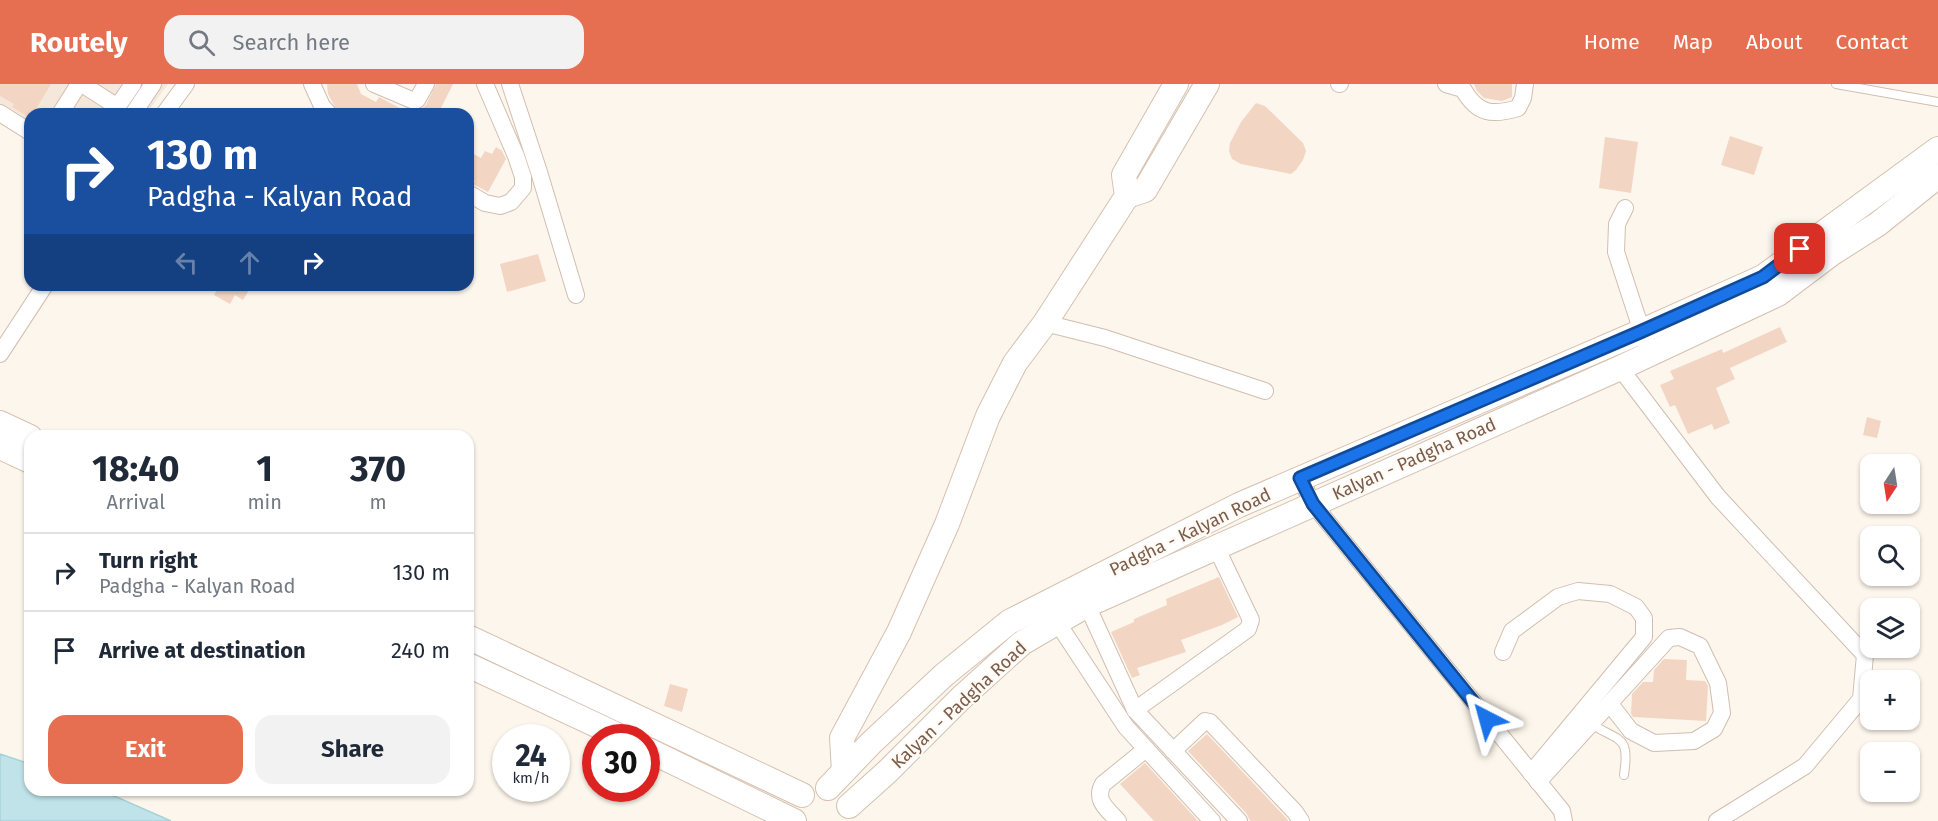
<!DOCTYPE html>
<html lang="en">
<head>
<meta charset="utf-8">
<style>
	:root { --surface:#fff; --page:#f2f2f3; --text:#1f2937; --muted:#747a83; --line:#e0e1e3; --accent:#e76f51 }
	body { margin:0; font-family:"Fira Sans",sans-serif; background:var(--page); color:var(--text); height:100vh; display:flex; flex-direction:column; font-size:22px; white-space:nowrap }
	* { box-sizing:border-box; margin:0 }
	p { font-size:20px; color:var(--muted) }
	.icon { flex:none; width:33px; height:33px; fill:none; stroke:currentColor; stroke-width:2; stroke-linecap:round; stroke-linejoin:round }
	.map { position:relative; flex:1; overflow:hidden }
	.sheet { position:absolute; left:24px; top:346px; width:450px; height:366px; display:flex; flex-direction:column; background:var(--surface); border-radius:18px; box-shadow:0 2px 4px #0004 }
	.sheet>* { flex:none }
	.top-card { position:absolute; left:24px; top:24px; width:450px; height:183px; border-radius:18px; box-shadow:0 2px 4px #0004; background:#1a4fa0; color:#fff; overflow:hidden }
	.needle { width:39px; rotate:192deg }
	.controls { position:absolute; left:1860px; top:370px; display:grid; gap:12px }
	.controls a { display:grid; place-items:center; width:60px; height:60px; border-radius:12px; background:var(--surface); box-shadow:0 2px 4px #0004; font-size:30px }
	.speed { position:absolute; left:492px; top:640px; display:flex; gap:12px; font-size:30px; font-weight:700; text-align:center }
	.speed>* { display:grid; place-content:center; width:78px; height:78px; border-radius:50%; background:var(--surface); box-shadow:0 2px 4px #0004; line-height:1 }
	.speed small { font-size:15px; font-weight:400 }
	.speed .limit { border:9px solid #d22; background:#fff; color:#111 }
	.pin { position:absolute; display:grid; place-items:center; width:51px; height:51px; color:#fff; margin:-26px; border-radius:12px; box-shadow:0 3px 9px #0006 }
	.me { position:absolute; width:66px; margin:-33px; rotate:321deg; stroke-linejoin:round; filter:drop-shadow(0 0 4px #0008) }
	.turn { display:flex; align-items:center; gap:21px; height:126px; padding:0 24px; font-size:27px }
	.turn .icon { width:78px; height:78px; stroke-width:2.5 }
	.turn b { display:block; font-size:42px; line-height:51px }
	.lanes { display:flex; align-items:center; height:57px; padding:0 24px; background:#0003; justify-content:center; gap:30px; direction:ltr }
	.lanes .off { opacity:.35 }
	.eta { display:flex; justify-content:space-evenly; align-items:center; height:102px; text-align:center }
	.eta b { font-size:36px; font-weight:700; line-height:42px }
	.button { display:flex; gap:12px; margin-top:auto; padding:12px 24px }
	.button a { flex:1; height:69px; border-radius:18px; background:var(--accent); color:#fff; font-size:24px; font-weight:700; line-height:69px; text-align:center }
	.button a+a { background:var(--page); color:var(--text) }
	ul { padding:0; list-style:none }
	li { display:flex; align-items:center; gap:18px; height:78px; padding:0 24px; border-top:2px solid var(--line) }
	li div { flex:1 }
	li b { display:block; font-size:22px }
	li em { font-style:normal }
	header { display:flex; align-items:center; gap:36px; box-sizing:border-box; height:84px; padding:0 30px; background:var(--accent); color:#fff }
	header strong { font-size:28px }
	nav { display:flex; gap:33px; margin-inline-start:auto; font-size:21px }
	.search { width:420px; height:54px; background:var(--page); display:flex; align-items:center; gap:15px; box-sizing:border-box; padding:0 21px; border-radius:18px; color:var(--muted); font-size:22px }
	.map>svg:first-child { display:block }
	.residential { fill:#f5e8da }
	.water { fill:#bfe3e8; stroke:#a5d3da; stroke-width:1.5 }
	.building { fill:#f3d5c3 }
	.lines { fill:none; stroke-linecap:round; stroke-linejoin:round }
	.lane-casing { stroke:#d1beb0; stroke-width:10 }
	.street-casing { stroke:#d1beb0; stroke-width:18 }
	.secondary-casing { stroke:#d6c0b0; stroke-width:26 }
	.lane { stroke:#fff; stroke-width:8 }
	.street { stroke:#fff; stroke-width:16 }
	.secondary { stroke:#fff; stroke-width:24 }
	.route-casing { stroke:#114b97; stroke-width:15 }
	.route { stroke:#1a73e8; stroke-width:10 }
	.labels { text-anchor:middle; stroke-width:4.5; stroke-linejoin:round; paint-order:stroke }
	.street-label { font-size:18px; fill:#7a5c4d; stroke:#fffaf3 }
</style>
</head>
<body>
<header>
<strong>Routely</strong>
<div class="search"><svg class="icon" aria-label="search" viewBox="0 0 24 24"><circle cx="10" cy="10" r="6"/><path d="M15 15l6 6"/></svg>Search here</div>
<nav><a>Home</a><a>Map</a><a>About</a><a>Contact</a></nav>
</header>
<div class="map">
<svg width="1938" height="737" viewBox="0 0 1938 737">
	<rect width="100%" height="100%" fill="#fdf6ec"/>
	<path class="residential" d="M0 0H168L146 30H30V57L0 38Z"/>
	<path class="water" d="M0 670 30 680V706L103 707 171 737H0Z"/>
	<g class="building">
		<path d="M0 0H51L33 30H30V34L12 23 14 20 0 12Z"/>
		<path d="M327 0H357L361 10 376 18 379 13 411 30H339L328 10Z"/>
		<path d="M436 0H453L438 30H412L413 27 420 26 426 21Z"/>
		<path d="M1474 0H1512V13L1502 17 1484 14 1477 7Z"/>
		<path d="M1256 19 1265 22 1303 59 1306 67 1303 76 1296 86 1291 90 1241 80 1232 75 1229 67 1230 59 1241 38Z"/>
		<path d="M1730 52 1763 63 1754 91 1721 81Z"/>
		<path d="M1605 53 1638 58 1631 109 1599 104Z"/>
		<path d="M496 63 502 67 506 75 488 108 473 100 475 97 468 93V67L481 74 485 67 492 70Z"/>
		<path d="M538 170 546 197 507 208 500 180Z"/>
		<path d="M217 201H252L243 216 235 211 230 220 214 211 219 202Z"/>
		<path d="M1780 243 1787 258 1730 284 1735 295 1716 304 1730 339 1714 346 1712 340 1688 350 1675 321 1670 323 1660 301 1674 295 1670 287 1722 265 1723 269Z"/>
		<path d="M1867 333 1881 337 1877 354 1863 351Z"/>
		<path d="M1219 493 1238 533 1222 541 1181 556 1186 568 1137 584 1140 591 1132 594 1111 548 1134 538V535L1167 521 1166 515Z"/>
		<path d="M1664 575 1687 576 1686 596 1705 597 1708 602 1706 637 1633 633 1631 630 1632 610 1643 598H1653L1654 586Z"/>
		<path d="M670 600 688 605 682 628 664 622Z"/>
		<path d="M1207 650 1287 735 1288 737H1251L1249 735 1247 730 1188 667Z"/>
		<path d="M1145 679 1198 737H1154L1120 700Z"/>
	</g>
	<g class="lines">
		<defs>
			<g id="lane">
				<path d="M1836 0 1938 18"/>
				<path d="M1591 640C1620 658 1630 651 1624 691"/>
			</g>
			<g id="street">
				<path d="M82 0 113 20 120 19 133 0"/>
				<path d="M312 0 322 22 329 30"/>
				<path d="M374 0 414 17 417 16 426 0"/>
				<path d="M510 0 539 88 576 211"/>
				<path d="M1339 0H1340"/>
				<path d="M1446 0 1463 5C1477 30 1492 32 1518 24L1523 14 1525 0"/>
				<path d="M0 29 30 48"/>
				<path d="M60 30 79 0"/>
				<path d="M133 30 153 0"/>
				<path d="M164 30 186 0"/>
				<path d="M468 109 485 119 500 122 511 118 523 104V93L516 72 485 0"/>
				<path d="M1625 124 1617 140 1616 168 1645 257"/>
				<path d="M1045 239 1105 254 1265 307"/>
				<path d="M0 270 45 201"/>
				<path d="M1620 284 1718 413 1865 571 1861 615 1805 682 1717 737"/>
				<path d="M1300 394 1313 420 1562 727 1564 737"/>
				<path d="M1084 511 1087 521 1135 626 1239 737"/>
				<path d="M1057 538 1126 643 1212 737"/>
				<path d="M1503 568 1512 547 1558 513 1578 507 1610 510 1636 523 1644 534V553L1531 689"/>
				<path d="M1135 626 1248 545 1251 536 1216 463"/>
				<path d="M1173 667 1205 637 1210 638 1295 728 1301 737"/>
				<path d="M1538 698 1669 554 1680 553 1700 562 1718 599 1722 629 1714 645 1694 657 1654 659 1631 647 1610 620"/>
				<path d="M1118 737C1107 725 1094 716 1103 700L1146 665"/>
			</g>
			<g id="secondary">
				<path d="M1127 112 1145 106 1207 0"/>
				<path d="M0 339 30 353"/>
				<path d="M0 363 30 377"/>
				<path d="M468 553 802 711"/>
				<path d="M468 581 624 654"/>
				<path d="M646 665 794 737"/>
				<path d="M844 687 842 654 899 548 947 440 988 332 1015 279 1045 239 1127 112 1124 91 1176 0"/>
				<path d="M828 704 871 659 944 591 1009 538 1239 421 1640 248 1763 193 1938 65"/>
				<path d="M849 722 887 688 961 614 1022 559 1087 521 1620 284 1778 210 1831 170 1878 140 1938 92"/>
			</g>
		</defs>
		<use href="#lane" class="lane-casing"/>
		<use href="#street" class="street-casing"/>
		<use href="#secondary" class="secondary-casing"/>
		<use href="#lane" class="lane"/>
		<use href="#street" class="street"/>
		<use href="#secondary" class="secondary"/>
	</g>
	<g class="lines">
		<defs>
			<path id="route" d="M1487 635 1313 420 1300 394 1640 248 1763 193 1800 165"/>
		</defs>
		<use href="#route" class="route-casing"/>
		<use href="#route" class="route"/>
	</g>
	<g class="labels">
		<g class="street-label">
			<text transform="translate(1414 375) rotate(-24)" y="6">Kalyan - Padgha Road</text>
			<text transform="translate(1190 448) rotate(-26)" y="6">Padgha - Kalyan Road</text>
			<text transform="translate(959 621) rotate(-43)" y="6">Kalyan - Padgha Road</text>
		</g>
	</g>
</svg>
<div class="controls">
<a><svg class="needle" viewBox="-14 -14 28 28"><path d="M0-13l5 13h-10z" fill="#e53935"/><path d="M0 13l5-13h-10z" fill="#747a83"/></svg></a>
<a><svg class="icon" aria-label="search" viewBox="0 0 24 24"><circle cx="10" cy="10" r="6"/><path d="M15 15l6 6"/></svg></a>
<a><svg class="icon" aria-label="layers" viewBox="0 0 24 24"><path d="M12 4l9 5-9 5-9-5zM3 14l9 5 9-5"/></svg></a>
<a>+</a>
<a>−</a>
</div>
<div class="speed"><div>24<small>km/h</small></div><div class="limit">30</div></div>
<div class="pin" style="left:1800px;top:165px;background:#d93025"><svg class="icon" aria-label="arrive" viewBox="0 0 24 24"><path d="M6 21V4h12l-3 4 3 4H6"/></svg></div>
<svg class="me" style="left:1487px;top:635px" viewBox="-20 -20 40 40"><path d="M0-17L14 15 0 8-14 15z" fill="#1a73e8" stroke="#fff" stroke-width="4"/></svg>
<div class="top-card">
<div class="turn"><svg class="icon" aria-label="right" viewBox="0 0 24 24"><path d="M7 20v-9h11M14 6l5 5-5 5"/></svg><div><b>130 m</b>Padgha - Kalyan Road</div></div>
<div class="lanes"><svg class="icon off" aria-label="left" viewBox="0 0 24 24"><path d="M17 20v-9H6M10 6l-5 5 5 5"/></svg><svg class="icon off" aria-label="ahead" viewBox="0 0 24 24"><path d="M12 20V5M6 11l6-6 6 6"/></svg><svg class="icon" aria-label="right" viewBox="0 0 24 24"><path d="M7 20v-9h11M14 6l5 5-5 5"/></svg></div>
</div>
<section class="sheet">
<div class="eta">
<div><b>18:40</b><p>Arrival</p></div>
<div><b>1</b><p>min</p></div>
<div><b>370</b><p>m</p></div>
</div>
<ul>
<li><svg class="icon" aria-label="right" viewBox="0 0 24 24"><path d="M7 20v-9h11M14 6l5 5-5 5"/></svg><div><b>Turn right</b><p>Padgha - Kalyan Road</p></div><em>130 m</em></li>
<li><svg class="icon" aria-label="arrive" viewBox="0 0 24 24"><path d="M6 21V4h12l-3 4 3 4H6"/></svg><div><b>Arrive at destination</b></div><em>240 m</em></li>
</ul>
<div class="button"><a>Exit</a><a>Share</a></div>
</section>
</div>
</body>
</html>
